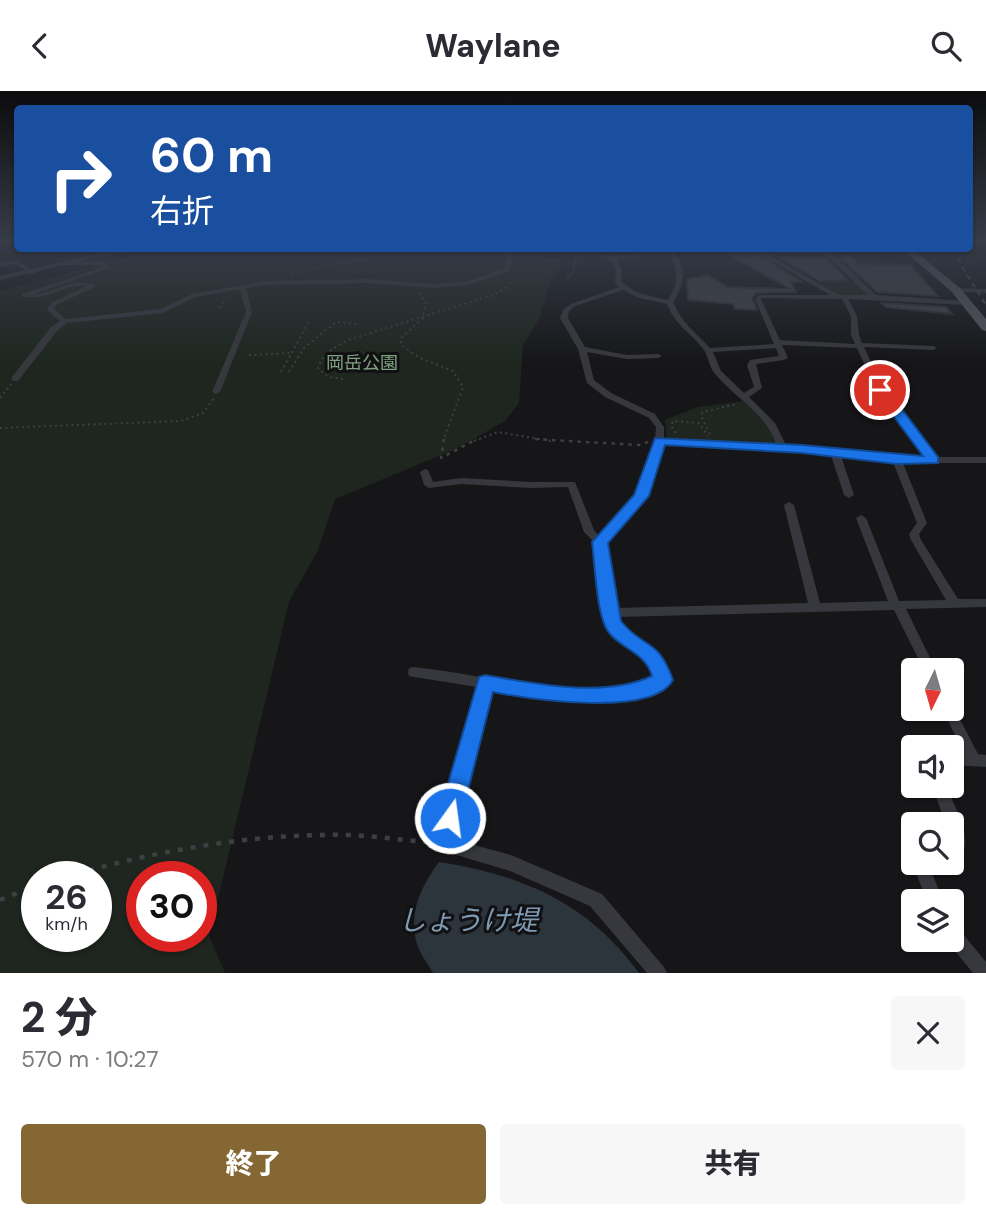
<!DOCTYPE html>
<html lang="ja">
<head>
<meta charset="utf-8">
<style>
	:root { --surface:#fff; --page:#f7f7f7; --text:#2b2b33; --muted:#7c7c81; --accent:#856733 }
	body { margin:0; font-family:"DM Sans","Noto Sans JP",sans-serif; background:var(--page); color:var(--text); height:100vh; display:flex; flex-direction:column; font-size:26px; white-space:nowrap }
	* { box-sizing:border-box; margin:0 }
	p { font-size:23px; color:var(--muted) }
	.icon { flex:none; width:38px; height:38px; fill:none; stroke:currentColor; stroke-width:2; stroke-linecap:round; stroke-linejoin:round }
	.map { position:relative; height:882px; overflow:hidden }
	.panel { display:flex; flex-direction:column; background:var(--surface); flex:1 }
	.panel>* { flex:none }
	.guide { position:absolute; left:14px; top:14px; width:959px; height:147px; border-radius:7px; box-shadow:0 2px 5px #0004; background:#1a4fa0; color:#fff; overflow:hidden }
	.needle { width:46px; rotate:185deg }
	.fabs { position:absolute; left:901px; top:567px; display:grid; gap:14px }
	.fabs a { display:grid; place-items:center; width:63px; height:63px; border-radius:7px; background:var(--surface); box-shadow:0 2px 5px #0004; font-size:35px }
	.speed { position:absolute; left:21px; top:770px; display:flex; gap:14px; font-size:35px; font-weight:700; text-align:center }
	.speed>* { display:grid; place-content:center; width:91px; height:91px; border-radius:50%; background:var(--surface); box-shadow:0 2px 5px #0004; line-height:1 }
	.speed small { font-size:18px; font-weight:400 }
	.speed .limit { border:10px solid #d22; background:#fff; color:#111 }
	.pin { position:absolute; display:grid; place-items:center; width:60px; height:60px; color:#fff; margin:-30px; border:4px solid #fff; border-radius:50%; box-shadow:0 2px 7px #0007 }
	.me { position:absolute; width:77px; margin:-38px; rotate:14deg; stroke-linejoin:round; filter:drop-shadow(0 0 5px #0008) }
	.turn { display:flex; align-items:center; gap:24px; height:147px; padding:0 21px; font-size:32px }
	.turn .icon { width:91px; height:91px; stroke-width:2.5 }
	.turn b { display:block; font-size:49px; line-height:60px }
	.round { display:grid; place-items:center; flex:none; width:74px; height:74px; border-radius:7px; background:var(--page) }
	.overview { display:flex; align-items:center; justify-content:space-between; height:119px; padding:0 21px }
	h1 { font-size:42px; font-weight:800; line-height:52px }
	.action { display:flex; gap:14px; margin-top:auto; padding:14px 21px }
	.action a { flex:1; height:80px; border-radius:7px; background:var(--accent); color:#fff; font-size:28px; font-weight:800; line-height:80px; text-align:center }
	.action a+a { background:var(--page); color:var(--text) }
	header { display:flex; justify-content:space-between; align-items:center; height:91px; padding:0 21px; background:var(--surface); font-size:32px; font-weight:800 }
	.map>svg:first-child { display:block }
	.green { fill:#1e261f; fill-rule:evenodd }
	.water { fill:#2c353c }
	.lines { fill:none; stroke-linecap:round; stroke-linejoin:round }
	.stream { stroke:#2c353c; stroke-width:2 }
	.building { fill:#404145; stroke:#303034; stroke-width:2 }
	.path-far2 { stroke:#3d3f44; stroke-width:2; stroke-dasharray:2 3.5; stroke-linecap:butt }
	.path-far1 { stroke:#3d3f44; stroke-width:2.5; stroke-dasharray:3.5 5; stroke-linecap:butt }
	.path { stroke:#3d3f44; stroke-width:4.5; stroke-dasharray:5 8; stroke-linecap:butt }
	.street { fill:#37383d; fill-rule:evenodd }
	.secondary { fill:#45474d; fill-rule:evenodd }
	.primary { fill:#53555c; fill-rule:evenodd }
	.rail { stroke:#4a4c52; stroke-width:2; stroke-dasharray:5 4.5; stroke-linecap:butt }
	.route { fill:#1a73e8; stroke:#114b97; stroke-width:2 }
	.labels { text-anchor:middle; stroke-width:6; stroke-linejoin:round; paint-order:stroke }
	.far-park-label { font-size:18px; fill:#7fa381; stroke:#111113 }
	.near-water-label { font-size:28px; font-style:italic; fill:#7f9bb3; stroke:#111113 }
</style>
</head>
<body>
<header><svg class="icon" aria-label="back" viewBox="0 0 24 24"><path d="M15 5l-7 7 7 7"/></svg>Waylane<svg class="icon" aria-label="search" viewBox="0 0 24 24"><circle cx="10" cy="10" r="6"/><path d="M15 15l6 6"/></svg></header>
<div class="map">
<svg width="986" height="882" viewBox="0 0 986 882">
	<rect width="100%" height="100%" fill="#161618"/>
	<g class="green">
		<path d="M156 158H496L562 168 560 176 551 188 539 228 523 254 519 312 505 330 456 358 335 408 318 459 289 511 209 845 225 882H0V200ZM37 786H96V845H37ZM142 786H201V845H142Z"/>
		<path d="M853 189 870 205 841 204 817 190Z"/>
		<path d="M744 310 765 329 778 354 667 348 665 330 667 328 698 316Z"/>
	</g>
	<path class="water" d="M439 771C523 784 588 812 639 882H433C428 873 420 863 417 853 408 821 421 796 439 771Z"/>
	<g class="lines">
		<path class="stream" d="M567 187 573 182 576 166 585 162 577 158"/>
	</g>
	<g class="building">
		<path d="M749 158 802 191H791L796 201 757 202 752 207 757 219 735 218 733 213 688 209 687 188 708 184 728 196 790 198 726 162Z"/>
		<path d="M850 164 858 173 910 174 938 205 877 201 838 165Z"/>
		<path d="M778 166H824L848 189 820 190Z"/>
		<path d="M882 212 946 216 952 223 886 216Z"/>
	</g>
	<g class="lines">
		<g class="path-far2">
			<path d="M291 182 367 167"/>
			<path d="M419 202 426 212 423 227 401 247V254L420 267 453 280 463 296 443 350"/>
			<path d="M219 217 226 207"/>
			<path d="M249 264 291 262"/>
			<path d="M281 281 310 229"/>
			<path d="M289 281 304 257 336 231 357 233"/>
			<path d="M343 288 328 286 318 277C323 262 335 256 348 249L493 204 507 196 514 185"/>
			<path d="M0 307 11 293"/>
			<path d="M0 337 181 330 203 322 214 307"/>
			<path d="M676 342 671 335 673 330 699 332 708 345"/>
			<path d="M710 343 701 325 703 321 737 313"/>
			<path d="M474 350 498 341 551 350"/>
		</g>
		<g class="path-far1">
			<path d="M444 348 441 367 477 348"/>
			<path d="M535 348 639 354 648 351"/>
		</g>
		<g class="path">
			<path d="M64 786C156 760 252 742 348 744 375 745 401 749 428 751"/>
			<path d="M0 809 37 794"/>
		</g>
		<g class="street">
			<path d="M136 158H150L147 160 103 165 77 171 101 170 112 176 31 204C55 202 70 186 95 194V196L56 214 54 218 66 228 161 218 192 203 266 190 368 188 433 193 468 190 504 178 507 166 502 158H508L513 166 509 180 469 194 433 197 368 192 266 194 246 197 252 221 220 301 216 303 212 301 246 221 240 198 196 206 163 222 67 232 57 240 18 290H12V286L51 236 60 230 47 219 51 212 87 195C63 192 48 212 22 205V203L104 176 100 174H62L36 181 33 183 30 182 0 189V185L25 179 15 173 0 176V172L16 169 32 178 103 161Z"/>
			<path d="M580 158H587L609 165 634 164 632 158H638L639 167 616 168 622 179 621 191 638 202 668 209C681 188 677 179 668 158H674C685 181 687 188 673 211 681 231 696 242 710 257L774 253 755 208 759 204H830L751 158H757L762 160 822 159 821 158 828 159 911 158 912 159 909 161 832 162 876 204 967 210 970 212 967 214 848 208 857 225 859 244 862 252 933 255 937 257 933 259 864 256 884 299 936 366H986V372H903L927 432 919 443 921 449 958 508H986V516L906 518 936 579H924L894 519 617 526C623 547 660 553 668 580 672 592 665 594 655 599 609 622 539 609 490 598L452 748 511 764 602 803 664 876 667 882H647L590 815 510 780 437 758 435 753 477 596 414 586 409 585 408 581 409 577 414 576C437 579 461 582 484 587 540 596 603 612 656 586 652 560 619 553 606 532L595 452 584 441 568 396 532 397 461 393 429 397 424 394 420 381 425 378 428 379 433 391 461 387 532 391H575L594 439 599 445 641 395 655 350 656 336 649 327 605 306 587 292 578 258 560 227 564 218 571 213 619 196 615 191 616 179 612 170ZM825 163 868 204H840L768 164ZM623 199 639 207 667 213C675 235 692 242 704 259 709 267 709 277 716 284 736 308 766 322 776 353L664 348V336L655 323 611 302 594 289 587 261 627 268 658 267 662 265 658 263 627 264 585 256 568 227 569 220 575 215ZM763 207 842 208 851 225V244L855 253 780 249 761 208ZM782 254 857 257 876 299 926 366H897L786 354 775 332 749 306 762 297 756 273 784 269 788 267ZM776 257 779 265 750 269 747 274 754 296 744 302 721 280 713 261ZM664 353 782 359 831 364 844 404 849 407 854 404 841 365 893 371 917 432 909 443 911 449 946 509 899 510 866 427 861 424 856 427 888 510 820 512 794 414 789 411 784 414 808 512 616 517 605 452 651 396Z"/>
			<path d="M956 197 986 198V202L954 200 953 199Z"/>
			<path d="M952 613 978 663 986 664V676L952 674V662H964L942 618H952Z"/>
			<path d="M932 695H946C953 712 970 742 964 758L952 764V733H946Z"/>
			<path d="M914 769V772H928L943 810H927L912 772Z"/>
			<path d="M952 834 958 837 986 871V882H973L946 849H952Z"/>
		</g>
		<path class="secondary" d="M906 158H941L937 161 909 162Z"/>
		<path class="primary" d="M902 158H912L960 197 986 228V240L982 239 952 201Z"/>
		<path class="rail" d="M956 158 961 174 986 214"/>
	</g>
	<linearGradient id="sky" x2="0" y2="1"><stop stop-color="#0c0c0d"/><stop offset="0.55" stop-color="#363c48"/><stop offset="1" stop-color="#363c48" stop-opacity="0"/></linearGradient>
	<rect width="986" height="273" fill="url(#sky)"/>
	<path class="route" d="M880 295 885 296 938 366V372L897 373 802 362 665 354 649 405 608 452 621 530C643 558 658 546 673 589 653 627 528 608 493 601L461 727 458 735 450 738 441 735 438 727 479 586 485 584C536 593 604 607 652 585 645 562 624 559 610 543 596 527 595 473 592 451L634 404 655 347 802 354 923 365 874 299Z"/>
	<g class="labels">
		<g class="far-park-label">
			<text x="362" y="278">岡岳公園</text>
		</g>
		<g class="near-water-label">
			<text x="468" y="839">しょうけ堤</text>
		</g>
	</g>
</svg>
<div class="fabs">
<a><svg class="needle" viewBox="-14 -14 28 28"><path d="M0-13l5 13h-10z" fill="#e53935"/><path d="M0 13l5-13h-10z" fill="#7c7c81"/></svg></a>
<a><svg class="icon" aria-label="sound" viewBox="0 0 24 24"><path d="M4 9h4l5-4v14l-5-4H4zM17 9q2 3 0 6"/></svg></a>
<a><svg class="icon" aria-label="search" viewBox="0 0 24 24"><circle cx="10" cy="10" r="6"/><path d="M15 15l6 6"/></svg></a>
<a><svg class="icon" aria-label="layers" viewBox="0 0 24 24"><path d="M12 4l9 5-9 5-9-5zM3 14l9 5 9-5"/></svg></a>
</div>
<div class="speed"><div>26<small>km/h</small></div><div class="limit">30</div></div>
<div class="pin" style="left:880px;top:299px;background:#d93025"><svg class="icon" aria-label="arrive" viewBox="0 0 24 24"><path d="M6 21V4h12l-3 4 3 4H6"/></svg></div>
<svg class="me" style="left:450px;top:727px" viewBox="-20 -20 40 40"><circle r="17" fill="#1a73e8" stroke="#fff" stroke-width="3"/><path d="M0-11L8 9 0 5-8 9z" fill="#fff"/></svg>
<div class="guide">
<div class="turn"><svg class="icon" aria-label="right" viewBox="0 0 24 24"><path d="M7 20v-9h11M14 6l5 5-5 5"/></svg><div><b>60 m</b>右折</div></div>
</div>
</div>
<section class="panel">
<div class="overview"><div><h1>2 分</h1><p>570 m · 10:27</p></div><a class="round"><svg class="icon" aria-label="close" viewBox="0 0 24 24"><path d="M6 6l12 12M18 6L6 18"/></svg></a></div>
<div class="action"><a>終了</a><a>共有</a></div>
</section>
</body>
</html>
